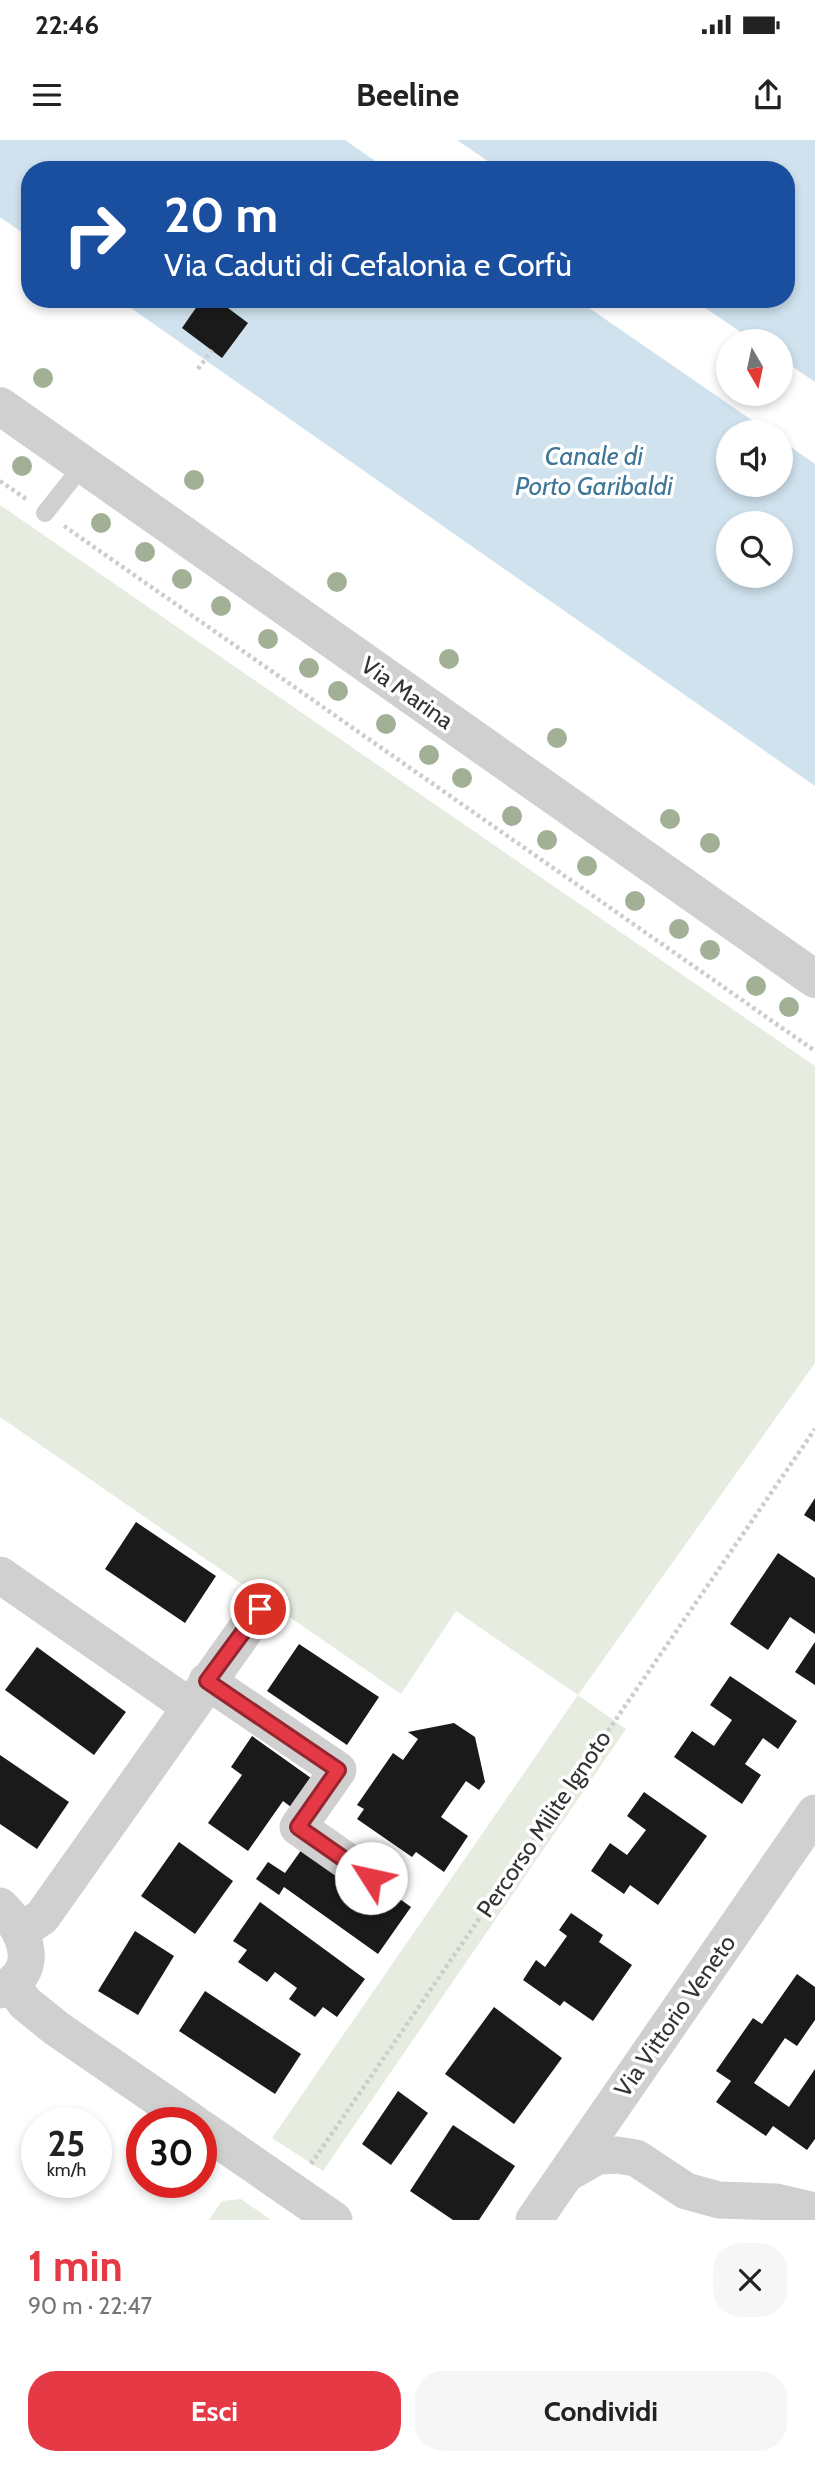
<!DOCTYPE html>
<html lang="it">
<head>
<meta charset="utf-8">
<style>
	:root { --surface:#fff; --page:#f6f6f6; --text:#222; --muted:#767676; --accent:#e63946 }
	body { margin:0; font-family:Cabin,sans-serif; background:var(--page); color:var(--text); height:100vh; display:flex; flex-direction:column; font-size:26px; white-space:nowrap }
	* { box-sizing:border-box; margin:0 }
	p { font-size:23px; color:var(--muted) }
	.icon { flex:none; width:38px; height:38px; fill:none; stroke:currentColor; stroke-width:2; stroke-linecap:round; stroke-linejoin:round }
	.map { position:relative; height:2080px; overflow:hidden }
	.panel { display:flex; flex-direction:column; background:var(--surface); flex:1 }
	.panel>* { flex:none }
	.guide { position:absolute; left:21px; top:21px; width:774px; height:147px; border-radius:28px; box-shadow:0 4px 10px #0003; background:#1a4fa0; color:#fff; overflow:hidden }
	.needle { width:46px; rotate:171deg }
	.fabs { position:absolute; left:716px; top:189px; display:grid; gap:14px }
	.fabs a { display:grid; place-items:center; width:77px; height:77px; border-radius:50%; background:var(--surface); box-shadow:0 4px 10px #0003; font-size:35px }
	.speed { position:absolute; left:21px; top:1967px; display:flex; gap:14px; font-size:35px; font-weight:700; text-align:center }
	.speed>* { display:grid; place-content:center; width:91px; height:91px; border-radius:50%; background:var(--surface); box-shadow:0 4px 10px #0003; line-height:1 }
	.speed small { font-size:18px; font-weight:400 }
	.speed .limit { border:10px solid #d22; background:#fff; color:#111 }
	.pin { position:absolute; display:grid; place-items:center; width:60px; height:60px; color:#fff; margin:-30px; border:4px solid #fff; border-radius:50%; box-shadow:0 2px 7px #0007 }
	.me { position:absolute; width:77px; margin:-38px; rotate:305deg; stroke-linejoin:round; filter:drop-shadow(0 0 5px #0008) }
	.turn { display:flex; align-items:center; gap:24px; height:147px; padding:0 28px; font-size:32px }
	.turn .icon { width:91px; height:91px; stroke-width:2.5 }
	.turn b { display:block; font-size:49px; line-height:60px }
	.round { display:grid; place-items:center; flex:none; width:74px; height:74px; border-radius:28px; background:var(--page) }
	.headline { display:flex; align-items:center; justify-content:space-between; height:119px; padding:0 28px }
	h1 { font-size:42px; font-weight:700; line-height:52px; color:var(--accent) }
	.cta { display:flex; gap:14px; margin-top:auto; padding:14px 28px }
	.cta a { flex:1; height:80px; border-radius:28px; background:var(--accent); color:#fff; font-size:28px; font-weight:700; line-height:80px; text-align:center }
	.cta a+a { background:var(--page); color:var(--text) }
	.status { display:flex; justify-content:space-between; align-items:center; height:49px; padding:0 35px; background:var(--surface); direction:ltr }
	.status svg { height:19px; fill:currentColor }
	header { display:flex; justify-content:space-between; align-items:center; height:91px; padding:0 28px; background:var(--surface); font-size:32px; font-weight:700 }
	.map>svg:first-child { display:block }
	.green { fill:#e6ecdf }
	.water { fill:#cfe2ee; fill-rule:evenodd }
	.building { fill:#1a1a1a }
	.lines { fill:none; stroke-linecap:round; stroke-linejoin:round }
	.path { stroke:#cdcdcd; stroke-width:4.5; stroke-dasharray:3.5 3.5; stroke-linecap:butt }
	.service { stroke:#d0d0d0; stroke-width:18 }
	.minor { stroke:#d0d0d0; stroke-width:37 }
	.tertiary { stroke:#d0d0d0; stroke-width:38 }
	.tree { fill:#a2b095 }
	.route-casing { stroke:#96252e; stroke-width:18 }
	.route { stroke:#e63946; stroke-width:12 }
	.labels { text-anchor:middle; stroke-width:7; stroke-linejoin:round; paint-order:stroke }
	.street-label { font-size:24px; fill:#333; stroke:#fff }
	.water-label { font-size:26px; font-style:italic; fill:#3f7597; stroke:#fff }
</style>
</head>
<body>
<div class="status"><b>22:46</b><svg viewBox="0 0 49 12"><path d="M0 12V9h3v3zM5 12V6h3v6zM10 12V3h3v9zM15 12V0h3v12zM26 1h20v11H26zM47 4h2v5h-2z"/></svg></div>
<header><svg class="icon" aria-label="menu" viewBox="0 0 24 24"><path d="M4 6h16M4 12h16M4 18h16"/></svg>Beeline<svg class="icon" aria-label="share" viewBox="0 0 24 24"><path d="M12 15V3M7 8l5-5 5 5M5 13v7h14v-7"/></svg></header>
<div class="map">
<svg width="815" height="2080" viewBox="0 0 815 2080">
	<rect width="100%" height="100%" fill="#fff"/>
	<g class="green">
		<path d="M0 365 815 926V1223L578 1555 626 1589 323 2031 272 1998 578 1555 456 1471 401 1554 0 1277Z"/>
		<path d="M241 2059 271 2080H209L222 2061Z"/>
	</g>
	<g class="water">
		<path d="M0 0H345L388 30H30V98L0 77Z"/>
		<path d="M457 0H815V242L781 219 780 201H754L692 159H786V30H501Z"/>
		<path d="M118 159H576L769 292H728V345H780L781 300 815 324V646ZM728 383H780V436H728Z"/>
	</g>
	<g class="building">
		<path d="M202 159H216L248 183 222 218 182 188Z"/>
		<path d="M815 1358V1382L804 1375Z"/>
		<path d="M136 1382 216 1436 185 1483 105 1429Z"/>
		<path d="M778 1413 815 1438V1494L790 1477 768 1510 730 1484Z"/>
		<path d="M815 1502V1545L795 1532Z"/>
		<path d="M299 1504 379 1557 347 1605 267 1551Z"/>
		<path d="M37 1507 126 1572 94 1615 5 1550Z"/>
		<path d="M730 1536 797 1581 778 1609 763 1598 745 1624 761 1635 742 1664 674 1617 692 1591 714 1606 732 1580 710 1565Z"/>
		<path d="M454 1583 475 1597 485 1642 479 1650 466 1641 441 1677 468 1696 444 1732 416 1712 412 1717 357 1679 364 1669 357 1665 393 1613 403 1620 418 1599 408 1592Z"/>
		<path d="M252 1596 311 1638 291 1667 283 1661 248 1711 208 1683 242 1635 231 1627Z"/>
		<path d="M0 1615 69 1662 37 1709 0 1684Z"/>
		<path d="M644 1652 707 1696 658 1765 630 1745 624 1754 591 1731 610 1703 627 1715 646 1690 627 1676Z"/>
		<path d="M179 1702 233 1741 195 1794 141 1756Z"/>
		<path d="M307 1702 383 1747 411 1767 378 1814 284 1747 279 1755 256 1739 268 1722 285 1733Z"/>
		<path d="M260 1762 365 1839 337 1877 323 1867 315 1877 289 1859 297 1848 275 1832 267 1842 238 1822 247 1810 233 1801Z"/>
		<path d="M571 1773 603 1795 599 1802 632 1825 593 1881 564 1861 560 1866 523 1840 536 1820 545 1827 567 1796 559 1790Z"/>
		<path d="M135 1791 174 1816 138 1875 98 1851Z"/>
		<path d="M797 1834 815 1847V1880L797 1906 785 1898 754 1943 789 1967 815 1929V1999L807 2010 773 1986 766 1996 716 1962 731 1941 716 1931 753 1878 762 1884Z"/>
		<path d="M205 1851 301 1914 275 1954 179 1891Z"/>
		<path d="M494 1867 562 1918 514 1984 445 1934Z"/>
		<path d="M398 1951 428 1973 391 2025 362 2004Z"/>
		<path d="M453 1985 515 2026 479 2080H453L410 2051Z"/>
	</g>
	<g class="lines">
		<g class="path">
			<path d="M198 229 212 210"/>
			<path d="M0 341 26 359"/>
			<path d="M64 386 815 911"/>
			<path d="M311 2024 815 1289"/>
		</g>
		<path class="service" d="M45 373 83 325"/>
		<g class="minor">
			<path d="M0 1435 189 1566"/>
			<path d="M207 1541 338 1630 298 1687 371 1738"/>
			<path d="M0 1766C26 1791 43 1832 0 1850"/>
			<path d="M21 1791 42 1777 260 1469"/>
			<path d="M12 1845 25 1863 56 1888 194 1983"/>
			<path d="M201 1988 334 2080"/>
			<path d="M566 2034 598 2016 617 2015 636 2018 686 2051 719 2060 776 2062 815 2071"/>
			<path d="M534 2080 815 1673"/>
		</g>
		<path class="tertiary" d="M0 266 815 839"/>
	</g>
	<g class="tree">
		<circle cx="43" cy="238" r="10"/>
		<circle cx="22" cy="326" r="10"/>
		<circle cx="194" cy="340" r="10"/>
		<circle cx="101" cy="383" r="10"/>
		<circle cx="145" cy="412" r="10"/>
		<circle cx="182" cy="439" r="10"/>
		<circle cx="337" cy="442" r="10"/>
		<circle cx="221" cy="466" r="10"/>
		<circle cx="268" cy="499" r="10"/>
		<circle cx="449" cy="519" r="10"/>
		<circle cx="309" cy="528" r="10"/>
		<circle cx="338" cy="551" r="10"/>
		<circle cx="386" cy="584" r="10"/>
		<circle cx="557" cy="598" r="10"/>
		<circle cx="429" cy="615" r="10"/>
		<circle cx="462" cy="638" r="10"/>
		<circle cx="512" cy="676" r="10"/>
		<circle cx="670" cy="679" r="10"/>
		<circle cx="547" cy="700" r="10"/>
		<circle cx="710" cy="703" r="10"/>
		<circle cx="587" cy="726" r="10"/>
		<circle cx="635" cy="761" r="10"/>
		<circle cx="679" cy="789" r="10"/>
		<circle cx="710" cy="810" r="10"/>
		<circle cx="756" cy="846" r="10"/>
		<circle cx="789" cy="867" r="10"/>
	</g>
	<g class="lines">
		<defs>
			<path id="route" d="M260 1469 207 1541 338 1630 298 1687 371 1738"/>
		</defs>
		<use href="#route" class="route-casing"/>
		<use href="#route" class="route"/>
	</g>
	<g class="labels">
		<g class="street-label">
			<text transform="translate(407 553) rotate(35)" y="8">Via Marina</text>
			<text transform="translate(544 1684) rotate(-56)" y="8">Percorso Milite Ignoto</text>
			<text transform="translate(675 1876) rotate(-55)" y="8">Via Vittorio Veneto</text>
		</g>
		<g class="water-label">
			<text x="594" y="325">Canale di<tspan x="594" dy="30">Porto Garibaldi</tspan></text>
		</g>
	</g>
</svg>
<div class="fabs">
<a><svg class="needle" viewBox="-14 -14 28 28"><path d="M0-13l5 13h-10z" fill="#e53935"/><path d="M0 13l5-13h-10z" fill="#767676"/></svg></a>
<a><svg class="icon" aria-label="sound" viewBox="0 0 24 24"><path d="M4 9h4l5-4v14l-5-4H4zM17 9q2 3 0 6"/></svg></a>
<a><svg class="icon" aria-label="search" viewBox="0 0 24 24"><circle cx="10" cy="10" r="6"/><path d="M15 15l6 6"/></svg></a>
</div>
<div class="speed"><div>25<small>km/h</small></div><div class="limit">30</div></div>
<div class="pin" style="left:260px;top:1469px;background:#d93025"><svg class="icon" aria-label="arrive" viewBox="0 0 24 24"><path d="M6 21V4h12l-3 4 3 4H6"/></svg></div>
<svg class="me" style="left:371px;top:1738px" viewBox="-20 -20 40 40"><circle r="19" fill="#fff"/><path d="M0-13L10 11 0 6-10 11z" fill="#e63946"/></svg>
<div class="guide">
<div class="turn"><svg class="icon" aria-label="right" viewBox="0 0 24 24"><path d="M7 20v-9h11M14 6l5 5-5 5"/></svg><div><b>20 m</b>Via Caduti di Cefalonia e Corfù</div></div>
</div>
</div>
<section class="panel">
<div class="headline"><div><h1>1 min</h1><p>90 m · 22:47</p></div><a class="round"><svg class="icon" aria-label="close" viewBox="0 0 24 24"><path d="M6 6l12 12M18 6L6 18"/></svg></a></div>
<div class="cta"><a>Esci</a><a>Condividi</a></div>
</section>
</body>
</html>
